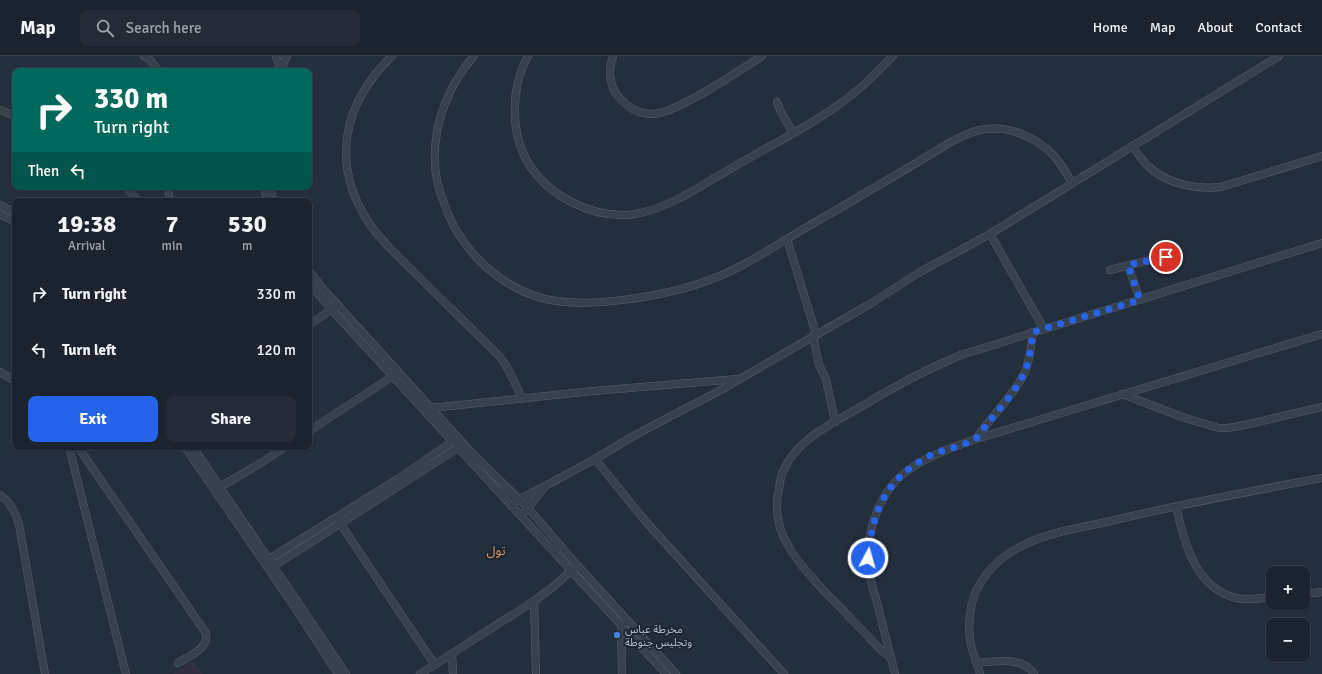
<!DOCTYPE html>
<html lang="en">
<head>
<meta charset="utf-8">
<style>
	:root { --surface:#1b232e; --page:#242b36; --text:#f1f3f6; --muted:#a0a4aa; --line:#39404a; --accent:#2563eb }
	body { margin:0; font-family:Signika,"Noto Sans Arabic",sans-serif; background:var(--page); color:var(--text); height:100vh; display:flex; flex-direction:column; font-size:15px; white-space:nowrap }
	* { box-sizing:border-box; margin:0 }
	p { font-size:13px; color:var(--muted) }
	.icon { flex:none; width:22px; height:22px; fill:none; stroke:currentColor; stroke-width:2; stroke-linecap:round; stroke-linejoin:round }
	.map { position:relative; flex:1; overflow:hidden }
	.sheet { position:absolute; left:12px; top:142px; width:300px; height:252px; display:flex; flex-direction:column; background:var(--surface); border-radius:8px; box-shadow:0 1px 3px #0004,0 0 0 1px var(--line) }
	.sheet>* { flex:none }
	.top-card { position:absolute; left:12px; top:12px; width:300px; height:122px; border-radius:8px; box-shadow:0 1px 3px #0004,0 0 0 1px var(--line); background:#00695c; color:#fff; overflow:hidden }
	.buttons { position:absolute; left:1266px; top:510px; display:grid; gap:8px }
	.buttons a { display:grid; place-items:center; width:44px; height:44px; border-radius:8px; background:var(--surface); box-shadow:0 1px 3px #0004,0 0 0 1px var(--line); font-size:20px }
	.pin { position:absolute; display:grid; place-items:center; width:34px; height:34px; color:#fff; margin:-17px; border:2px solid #fff; border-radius:50%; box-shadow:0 1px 4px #0007 }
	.me { position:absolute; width:44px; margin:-22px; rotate:6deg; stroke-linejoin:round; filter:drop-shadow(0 0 3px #0008) }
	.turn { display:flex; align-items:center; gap:14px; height:84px; padding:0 16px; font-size:18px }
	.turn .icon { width:52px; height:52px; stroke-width:2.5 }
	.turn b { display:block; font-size:28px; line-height:34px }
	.then { display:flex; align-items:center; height:38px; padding:0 16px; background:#0003; gap:8px; font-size:15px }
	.eta { display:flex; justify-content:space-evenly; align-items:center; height:68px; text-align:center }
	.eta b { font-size:24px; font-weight:700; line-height:28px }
	.primary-button { display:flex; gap:8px; margin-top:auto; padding:8px 16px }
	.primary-button a { flex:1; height:46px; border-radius:8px; background:var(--accent); color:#fff; font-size:16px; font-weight:700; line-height:46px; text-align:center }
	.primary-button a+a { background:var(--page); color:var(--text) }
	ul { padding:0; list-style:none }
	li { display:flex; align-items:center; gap:12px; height:56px; padding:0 16px }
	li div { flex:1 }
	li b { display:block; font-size:15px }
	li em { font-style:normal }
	header { display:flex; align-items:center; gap:24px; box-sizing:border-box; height:56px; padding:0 20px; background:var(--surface); border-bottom:1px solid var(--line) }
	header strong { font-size:19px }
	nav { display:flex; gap:22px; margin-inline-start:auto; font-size:14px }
	.search { width:280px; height:36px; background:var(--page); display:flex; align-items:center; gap:10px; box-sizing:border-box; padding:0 14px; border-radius:8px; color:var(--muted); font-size:15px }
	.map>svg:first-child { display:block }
	.medical { fill:#32303f }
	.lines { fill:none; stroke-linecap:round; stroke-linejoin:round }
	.minor-casing { stroke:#565f6c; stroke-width:8 }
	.minor { stroke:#38414e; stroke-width:7 }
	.route { stroke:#2563eb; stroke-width:7; stroke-dasharray:0 12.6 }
	.shop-dot { fill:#3f7fe0; stroke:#1d2633; stroke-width:1.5 }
	.labels { text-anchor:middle; stroke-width:4; stroke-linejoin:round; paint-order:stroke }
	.poi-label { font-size:11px; fill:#b4bcc9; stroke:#1d2633; text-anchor:start }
	.quarter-label { font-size:13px; fill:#d59563; stroke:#1d2633 }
</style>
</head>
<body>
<header>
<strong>Map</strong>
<div class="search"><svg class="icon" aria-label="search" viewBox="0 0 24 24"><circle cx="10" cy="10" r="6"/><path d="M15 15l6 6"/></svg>Search here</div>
<nav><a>Home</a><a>Map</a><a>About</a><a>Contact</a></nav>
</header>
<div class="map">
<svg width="1322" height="618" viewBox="0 0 1322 618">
	<rect width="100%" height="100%" fill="#242f3e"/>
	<path class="medical" d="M193 605 202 618H173Z"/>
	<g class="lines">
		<defs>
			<g id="minor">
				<path d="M144 0 149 3 159 15"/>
				<path d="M276 0 280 13"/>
				<path d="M392 0C343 47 330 108 369 167 380 184 397 199 412 214 441 243 471 272 500 301 510 314 516 328 522 343"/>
				<path d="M474 0C449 28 433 68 435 107 435 120 439 134 444 147 458 189 492 225 535 240 579 256 668 240 712 223 742 212 770 193 797 177 848 147 899 118 949 87 959 82 969 76 980 74 1007 68 1037 81 1055 101 1062 109 1067 118 1072 127"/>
				<path d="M528 0C511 30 510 74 527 105 547 140 594 164 635 158 667 153 697 132 725 116 761 94 800 76 834 52 847 43 861 32 872 21 879 14 886 7 893 0"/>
				<path d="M613 0C608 13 609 29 618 40 627 51 639 58 652 58 674 59 742 13 762 0"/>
				<path d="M280 15 287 0"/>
				<path d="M777 46 780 54 793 77"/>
				<path d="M0 54 15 60"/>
				<path d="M1132 90C1137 97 1142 104 1148 110 1167 128 1196 134 1221 131L1322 100"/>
				<path d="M126 131 138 145"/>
				<path d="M168 131 170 145"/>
				<path d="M264 131 267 145"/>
				<path d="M271 131 273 145"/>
				<path d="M0 149 15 157"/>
				<path d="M0 158 15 166"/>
				<path d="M990 178 1044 273"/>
				<path d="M787 183 816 278"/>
				<path d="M1128 209 1140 244"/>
				<path d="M1110 214 1146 205 1166 201"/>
				<path d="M309 215 324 234 470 395 528 452 577 509 676 618"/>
				<path d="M309 227 332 254 666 618"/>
				<path d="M309 269 335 251"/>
				<path d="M813 280 819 309 826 323 835 366"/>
				<path d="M0 316 15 325"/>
				<path d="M1122 338 1185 362 1219 372H1228L1245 369 1322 351"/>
				<path d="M431 352 593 335 737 323"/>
				<path d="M309 375 396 318"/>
				<path d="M976 383C991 360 1013 341 1025 316 1030 303 1031 290 1033 276"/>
				<path d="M69 391 126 618"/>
				<path d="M78 391 206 577C209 593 189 600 178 607"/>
				<path d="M185 391 298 556 338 618"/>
				<path d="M193 391 346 618"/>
				<path d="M595 403 647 467 784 618"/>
				<path d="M220 431 261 407 285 391"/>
				<path d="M0 439C11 447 15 456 19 468L45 618"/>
				<path d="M511 450 519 443 547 429 595 403 637 378 719 335 870 248 920 216 990 178 1279 0"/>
				<path d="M1176 450C1184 486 1195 532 1236 542 1248 545 1261 542 1273 541"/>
				<path d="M525 455 545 431"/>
				<path d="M340 467 435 609"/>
				<path d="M266 505 398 423 456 383"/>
				<path d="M271 512 458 392"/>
				<path d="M1303 538 1322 536"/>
				<path d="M534 545 536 618"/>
				<path d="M452 598 453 618"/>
				<path d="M891 602 880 593C862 574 844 555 825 536 813 522 798 508 789 491 778 473 774 454 779 433 780 428 780 423 782 418 794 384 835 366 864 349 895 330 927 313 961 299L1322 187"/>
				<path d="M977 607C996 605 1022 600 1034 618"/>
				<path d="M420 618 534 545 553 531 574 512"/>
				<path d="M622 618 621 570 623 569"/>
				<path d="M895 618C889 595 883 571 877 547 874 535 869 522 868 509 866 474 880 433 910 413 930 399 953 391 976 383L1322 278"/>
				<path d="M980 618C977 607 971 594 970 583 968 568 970 549 976 535 985 517 1000 501 1018 492 1046 476 1080 472 1111 465 1181 448 1251 435 1322 422"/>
			</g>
		</defs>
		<use href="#minor" class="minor-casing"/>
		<use href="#minor" class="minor"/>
	</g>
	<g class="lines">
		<path class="route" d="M868 502C872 455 886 423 929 400 943 393 962 391 975 383 980 380 984 371 988 367 1001 351 1017 334 1025 315 1030 303 1031 290 1033 276L1140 244 1128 209 1166 201"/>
	</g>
	<circle class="shop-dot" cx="617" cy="579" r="4"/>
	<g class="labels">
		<g class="poi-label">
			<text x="625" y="577">مخرطة عباس<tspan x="625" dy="13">وتجليس جنوطة</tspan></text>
		</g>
		<g class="quarter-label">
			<text x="496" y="499">تول</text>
		</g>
	</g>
</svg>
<div class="buttons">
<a>+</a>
<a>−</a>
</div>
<div class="pin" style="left:1166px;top:201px;background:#d93025"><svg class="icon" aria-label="arrive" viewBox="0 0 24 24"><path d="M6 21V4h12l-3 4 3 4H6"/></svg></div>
<svg class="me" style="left:868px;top:502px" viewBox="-20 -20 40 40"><circle r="17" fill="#2563eb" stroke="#fff" stroke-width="3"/><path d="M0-11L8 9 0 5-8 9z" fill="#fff"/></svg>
<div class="top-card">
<div class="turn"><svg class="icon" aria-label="right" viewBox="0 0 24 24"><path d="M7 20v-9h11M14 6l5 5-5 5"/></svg><div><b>330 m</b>Turn right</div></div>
<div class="then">Then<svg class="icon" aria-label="left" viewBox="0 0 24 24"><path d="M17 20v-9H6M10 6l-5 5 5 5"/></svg></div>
</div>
<section class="sheet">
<div class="eta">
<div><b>19:38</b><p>Arrival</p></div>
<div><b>7</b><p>min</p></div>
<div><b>530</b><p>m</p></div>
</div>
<ul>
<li><svg class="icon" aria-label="right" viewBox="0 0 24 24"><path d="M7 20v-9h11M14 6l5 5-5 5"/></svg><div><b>Turn right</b></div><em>330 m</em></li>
<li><svg class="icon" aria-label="left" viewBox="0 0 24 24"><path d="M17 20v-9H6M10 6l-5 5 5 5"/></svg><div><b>Turn left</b></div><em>120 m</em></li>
</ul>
<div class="primary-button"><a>Exit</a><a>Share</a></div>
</section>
</div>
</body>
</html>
